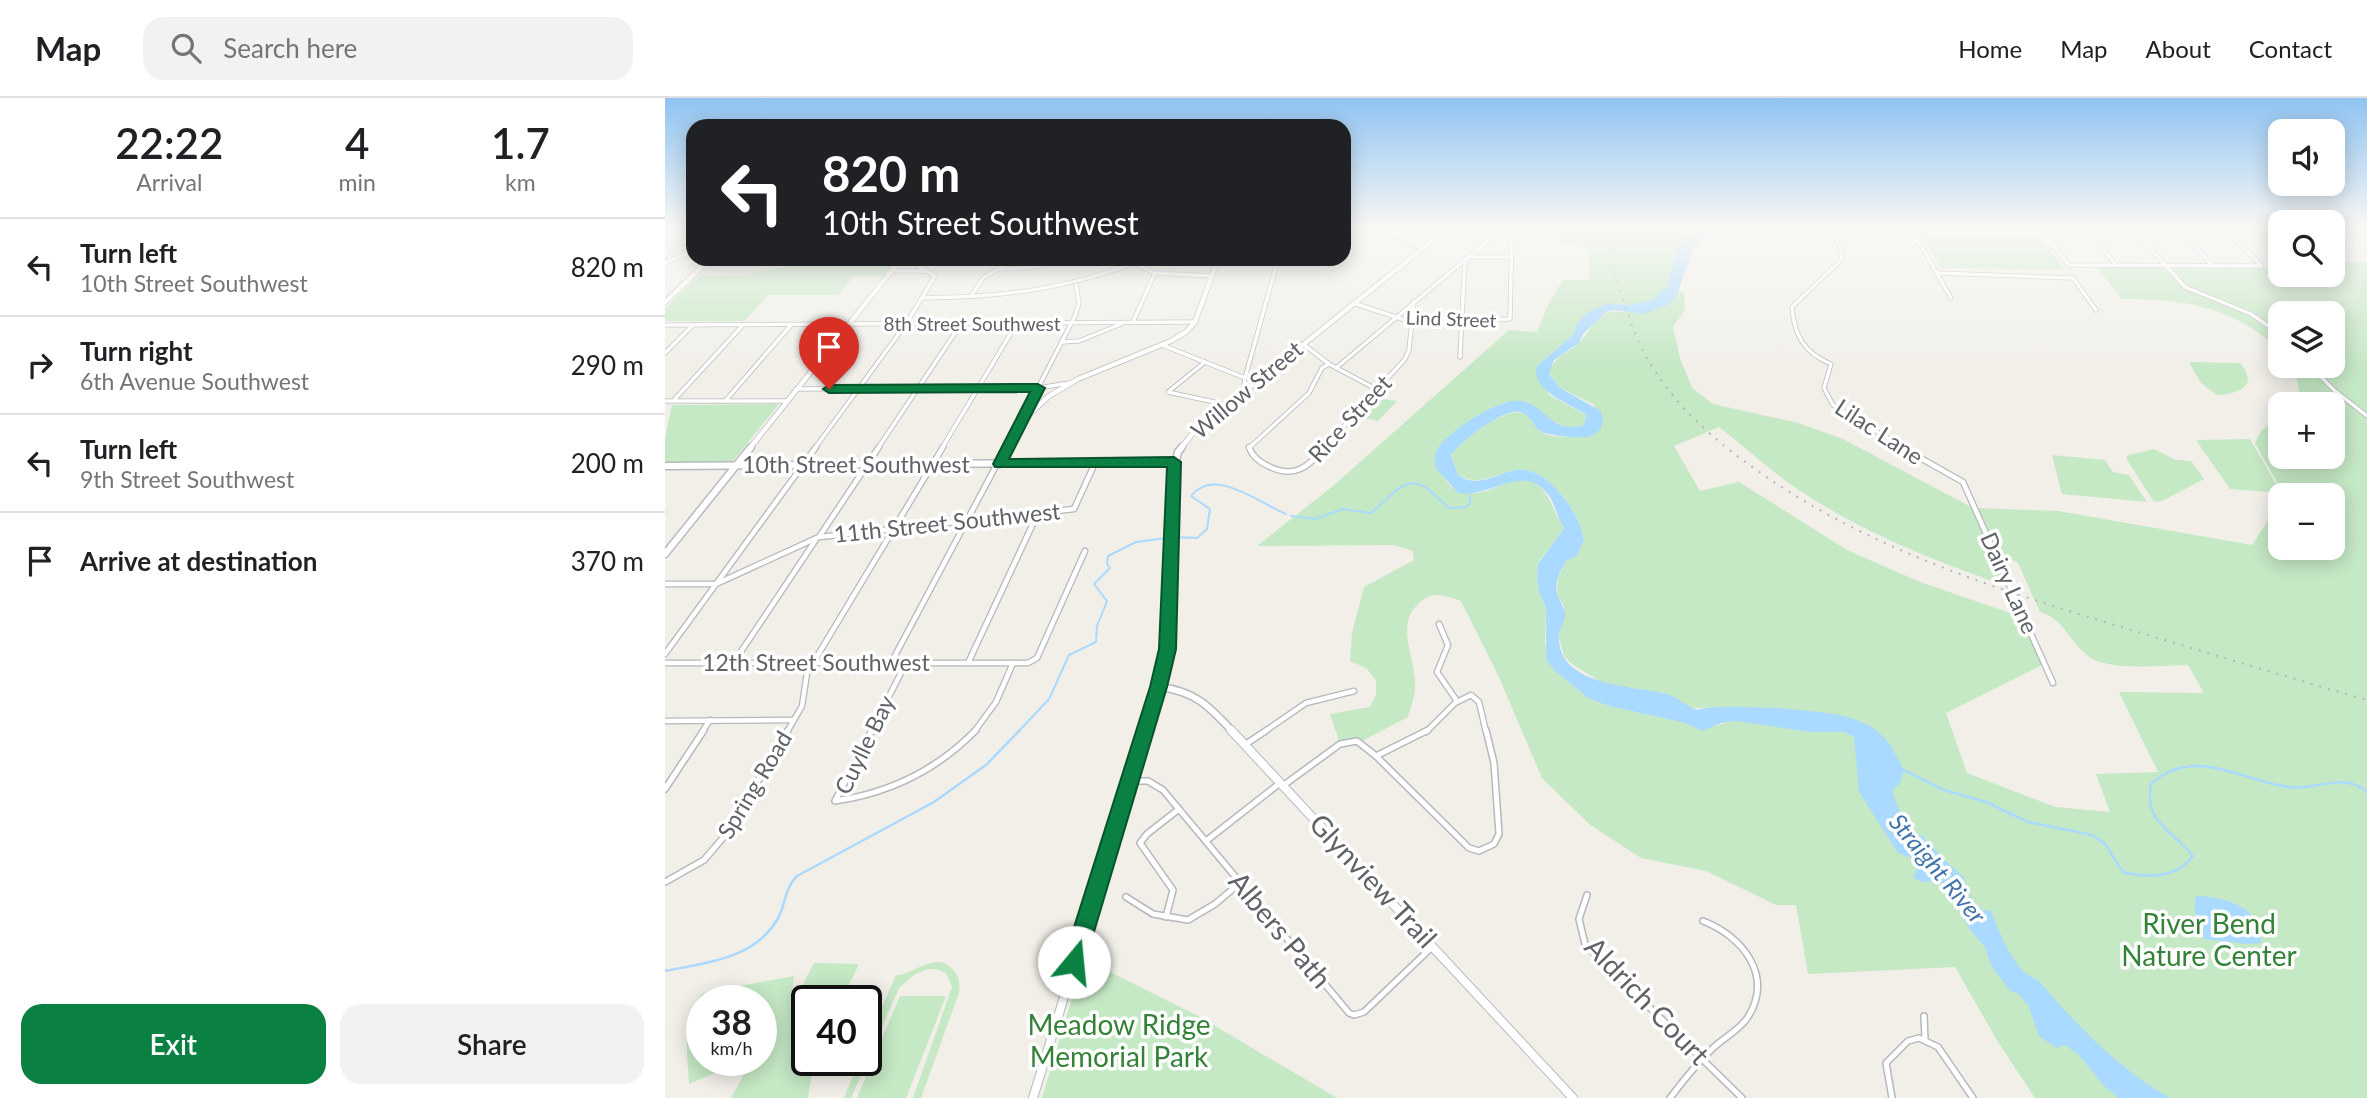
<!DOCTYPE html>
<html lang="en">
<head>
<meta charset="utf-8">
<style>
	:root { --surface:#fff; --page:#f2f2f2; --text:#202124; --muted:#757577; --line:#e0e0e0; --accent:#0b8043 }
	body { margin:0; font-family:Lato,sans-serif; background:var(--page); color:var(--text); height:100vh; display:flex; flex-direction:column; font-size:26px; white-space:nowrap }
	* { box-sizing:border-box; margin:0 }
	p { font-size:23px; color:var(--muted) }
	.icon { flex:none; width:38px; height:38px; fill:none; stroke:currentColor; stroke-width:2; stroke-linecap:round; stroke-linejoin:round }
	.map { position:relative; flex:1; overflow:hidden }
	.panel { display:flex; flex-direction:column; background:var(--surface); width:665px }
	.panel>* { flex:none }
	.banner { position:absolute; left:21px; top:21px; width:665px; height:147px; border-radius:21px; box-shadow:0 4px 18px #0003; background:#202124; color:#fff; overflow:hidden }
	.controls { position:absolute; left:1603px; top:21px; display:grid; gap:14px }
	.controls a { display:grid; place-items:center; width:77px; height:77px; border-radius:14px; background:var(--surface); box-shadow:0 4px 18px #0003; font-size:35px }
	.speed { position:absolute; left:21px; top:887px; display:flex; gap:14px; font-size:35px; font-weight:700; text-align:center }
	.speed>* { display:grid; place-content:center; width:91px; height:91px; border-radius:50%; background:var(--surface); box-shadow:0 4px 18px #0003; line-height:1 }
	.speed small { font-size:18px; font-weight:400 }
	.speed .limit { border:4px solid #111; border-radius:10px; background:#fff; color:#111 }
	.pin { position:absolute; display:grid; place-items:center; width:60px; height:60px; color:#fff; margin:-72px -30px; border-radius:50% 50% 50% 0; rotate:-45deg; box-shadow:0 0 7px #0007 }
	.pin .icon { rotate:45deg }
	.me { position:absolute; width:77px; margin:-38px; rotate:17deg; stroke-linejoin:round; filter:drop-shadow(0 0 5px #0008) }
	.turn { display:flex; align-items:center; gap:24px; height:147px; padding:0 21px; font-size:32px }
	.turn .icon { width:91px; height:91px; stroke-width:2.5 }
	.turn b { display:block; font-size:49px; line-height:60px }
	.eta { display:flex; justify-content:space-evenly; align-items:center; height:119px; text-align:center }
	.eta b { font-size:42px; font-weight:600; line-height:49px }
	.primary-button { display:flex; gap:14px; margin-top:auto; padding:14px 21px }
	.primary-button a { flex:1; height:80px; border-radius:21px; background:var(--accent); color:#fff; font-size:28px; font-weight:600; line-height:80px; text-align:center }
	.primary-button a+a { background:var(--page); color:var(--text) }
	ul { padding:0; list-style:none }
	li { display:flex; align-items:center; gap:21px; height:98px; padding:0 21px; border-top:2px solid var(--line) }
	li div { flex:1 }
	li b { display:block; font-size:26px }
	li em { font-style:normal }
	header { display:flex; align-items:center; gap:42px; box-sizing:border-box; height:98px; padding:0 35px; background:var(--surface); border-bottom:2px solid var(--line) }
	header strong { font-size:33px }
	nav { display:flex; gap:38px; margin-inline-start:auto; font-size:24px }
	.search { width:490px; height:63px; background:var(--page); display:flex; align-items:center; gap:18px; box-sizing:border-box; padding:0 24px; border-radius:21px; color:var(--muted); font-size:26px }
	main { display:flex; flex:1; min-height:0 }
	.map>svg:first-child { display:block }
	.green { fill:#c5e8c5; fill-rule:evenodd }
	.water { fill:#aadaff }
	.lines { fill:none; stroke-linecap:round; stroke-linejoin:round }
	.stream-far1 { stroke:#aadaff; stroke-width:2 }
	.stream { stroke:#aadaff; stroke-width:2.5 }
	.street-far2-casing { stroke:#b5b8bc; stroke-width:5 }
	.street-far1-casing { stroke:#b5b8bc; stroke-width:7 }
	.street-casing { stroke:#b5b8bc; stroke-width:8 }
	.secondary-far2-casing { stroke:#b6babf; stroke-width:6 }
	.secondary-far1-casing { stroke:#b6babf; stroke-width:9 }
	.secondary-casing { stroke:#b6babf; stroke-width:10 }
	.street-far2 { stroke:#fff; stroke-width:3.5 }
	.street-far1 { stroke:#fff; stroke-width:4.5 }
	.street { stroke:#fff; stroke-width:5 }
	.secondary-far2 { stroke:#fff; stroke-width:4.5 }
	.secondary-far1 { stroke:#fff; stroke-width:6 }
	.secondary { stroke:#fff; stroke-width:8 }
	.rail { stroke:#b6b7b8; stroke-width:2; stroke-dasharray:2 7; stroke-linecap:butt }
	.route { fill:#0b8043; stroke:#07532c; stroke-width:2 }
	.labels { text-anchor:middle; stroke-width:7; stroke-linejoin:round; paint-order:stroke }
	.far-street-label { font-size:19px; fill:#5f6368; stroke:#fff }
	.street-label { font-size:23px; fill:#5f6368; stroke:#fff }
	.water-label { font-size:24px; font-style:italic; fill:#4174aa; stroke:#fff }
	.near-street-label { font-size:28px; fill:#5f6368; stroke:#fff }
	.near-park-label { font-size:28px; fill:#348238; stroke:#fff }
</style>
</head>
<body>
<header>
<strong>Map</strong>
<div class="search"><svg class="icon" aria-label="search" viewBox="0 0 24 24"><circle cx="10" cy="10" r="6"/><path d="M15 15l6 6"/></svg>Search here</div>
<nav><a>Home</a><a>Map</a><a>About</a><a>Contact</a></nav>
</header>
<main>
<section class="panel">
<div class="eta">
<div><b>22:22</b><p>Arrival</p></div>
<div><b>4</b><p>min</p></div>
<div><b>1.7</b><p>km</p></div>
</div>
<ul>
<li><svg class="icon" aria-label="left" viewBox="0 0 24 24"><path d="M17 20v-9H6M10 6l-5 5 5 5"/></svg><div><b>Turn left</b><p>10th Street Southwest</p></div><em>820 m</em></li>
<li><svg class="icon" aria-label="right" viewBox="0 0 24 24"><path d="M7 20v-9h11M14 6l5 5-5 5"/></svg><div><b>Turn right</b><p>6th Avenue Southwest</p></div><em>290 m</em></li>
<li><svg class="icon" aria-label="left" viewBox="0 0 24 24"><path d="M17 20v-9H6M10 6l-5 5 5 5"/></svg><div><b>Turn left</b><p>9th Street Southwest</p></div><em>200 m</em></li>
<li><svg class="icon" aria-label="arrive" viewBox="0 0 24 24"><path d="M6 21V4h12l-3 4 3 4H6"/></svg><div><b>Arrive at destination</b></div><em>370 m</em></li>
</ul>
<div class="primary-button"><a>Exit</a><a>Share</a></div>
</section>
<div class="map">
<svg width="1702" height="1000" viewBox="0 0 1702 1000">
	<rect width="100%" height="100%" fill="#f1efe8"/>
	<g class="green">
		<path d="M897 131H1029L1002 189 1019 195 1020 212 1008 229 1015 260 1027 290 1048 306 1133 325 1178 341 1306 409 1342 488C1266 462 1191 432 1125 386 1100 368 1078 347 1054 329L1009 348 1035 393 1074 384 1182 452 1255 484 1354 518 1377 567 1281 615 1302 675 1390 709 1445 714 1431 676 1493 674 1454 594 1539 595 1523 567C1497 567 1441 574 1422 557 1404 543 1399 521 1375 514L1353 465 1330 453 1310 410 1393 413 1587 447 1615 404V450H1668V397H1619L1590 345 1596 333 1615 319V359H1668V306H1633L1634 293 1629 268H1668V215H1615V253C1570 208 1518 201 1456 201L1432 169H1615V177H1668V164H1702V1000H1370L1333 944 1290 869 1143 876 1131 807H1111L1041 773 976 760 924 726 877 680 833 577 796 503C781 498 768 492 755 504 728 527 752 560 750 592 749 601 745 611 743 619L695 644 675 646 665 616 705 609 711 597V582L701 570 685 563 687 535 699 489 749 462 748 453 729 447 592 448 668 388 844 232 872 234 884 205 898 182H925L923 148 894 147ZM956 207 960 215C934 208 929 229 914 245 901 258 892 254 884 275L895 290 930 307 921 339C911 338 892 340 883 337 872 334 869 321 860 316 841 307 797 342 786 356L793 377C814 389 829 376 851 372 882 367 915 415 919 442L911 459 901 463 893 480 892 497 899 508 894 539 899 558 907 566 939 586 1000 595 1027 610 1074 609 1072 623C1052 625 1039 636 1020 625L944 608 923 600 889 572 880 547 881 509 874 495 872 479 873 465 899 430C886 413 887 392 865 383 842 374 824 405 793 392 788 391 783 387 781 382 777 371 779 355 778 344L811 318 841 304 873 312 881 320 904 330 919 327 921 317 884 297 872 268 909 236 911 227 922 215Z"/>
		<path d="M1258 138 1375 139 1400 172 1276 170Z"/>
		<path d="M190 161H232L219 178H189L173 197H103L80 223H0V211L33 178H78L142 164H180Z"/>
		<path d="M1524 264 1575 265C1595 288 1573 296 1552 297L1536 285Z"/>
		<path d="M707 300 732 303 713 323 692 318Z"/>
		<path d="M114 306 67 364H0V341L7 307Z"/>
		<path d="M1585 341 1616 395 1565 391 1531 342Z"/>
		<path d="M1489 351 1511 362 1526 363 1539 381 1497 403 1489 404 1461 360 1464 357Z"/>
		<path d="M1387 357 1440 362 1448 374 1464 377 1482 404 1397 396Z"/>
		<path d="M419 861 533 918 672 1000H377Z"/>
		<path d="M276 864C291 870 296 879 294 895L256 1000H248L287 889 281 875 272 871H262L249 877 234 890 186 1000H179L194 963 201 962V946L231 877C246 877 258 863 276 864Z"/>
		<path d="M149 865 194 866 176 903H142V962L149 963 143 1000H66L79 977 98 964 107 946 96 952V903H37V962L78 963 24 986C23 959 15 916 38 895L129 878 125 912Z"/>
		<path d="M235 898H281L241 1000H192Z"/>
	</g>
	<g class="water">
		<path d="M1029 131H1048L1028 150 1011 200 1002 207 978 216 950 212 941 214 918 236 914 245 889 262 884 276 895 290 936 313 938 322 936 331C932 334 928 338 922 339 912 340 881 338 874 332 867 326 865 316 855 314 837 311 796 343 786 357L793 377C812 391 830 376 851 372 882 367 915 415 919 442L911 459 901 463C895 474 888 486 893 498 896 506 900 510 900 518 899 525 894 532 894 539 893 588 968 588 999 595 1011 598 1021 608 1032 612 1051 604 1154 612 1178 618 1188 620 1204 626 1212 633 1226 643 1230 657 1239 672L1235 685 1228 692C1229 705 1238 722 1247 731 1251 735 1257 736 1260 741 1273 755 1284 767 1299 779L1302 795 1317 812 1326 813C1335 834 1349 875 1373 882 1412 927 1452 970 1505 1000H1454L1438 987 1414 957 1400 947 1392 950 1374 938 1364 909 1354 896 1345 893 1326 867 1320 849 1303 829 1290 802 1272 783 1258 784 1248 780 1251 772 1246 760 1233 755 1194 694 1189 639 1179 634H1145L1072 623 1056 625 1037 633 1020 625 944 608 923 600 889 572 881 561V509L874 495 872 479 873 466 899 430C892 420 891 409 885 399 860 362 826 401 793 395L770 369C770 362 769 358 772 352 783 333 833 300 856 303 882 307 885 337 919 327L921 317C906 306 865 293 872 268L909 236 911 227 922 215 941 206 966 207 988 201 1002 189 1011 155Z"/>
		<path d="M1531 798C1561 799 1598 809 1596 845L1581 846 1540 841C1531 826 1528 815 1531 798Z"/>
	</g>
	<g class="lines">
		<g class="stream-far1">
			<path d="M626 418 650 421 678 411 705 415C721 406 737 376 758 388 768 393 775 404 785 410L801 409 805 405V397"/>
			<path d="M509 439 532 440 542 431 545 411 526 398C549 368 594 405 621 416"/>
			<path d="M353 634 384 601 404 557 431 544 432 528 442 503 429 486 445 470 442 466 443 458 471 444 502 440"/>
		</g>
		<g class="stream">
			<path d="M1239 672 1279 692 1321 704 1363 724 1427 737 1440 746 1458 774C1483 780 1511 781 1528 758 1507 731 1479 726 1486 686 1529 647 1576 683 1624 689 1653 693 1677 673 1702 694"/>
			<path d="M0 873C40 865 89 861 112 822 121 807 119 791 132 778L269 704 321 667 355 632"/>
		</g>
		<defs>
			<g id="street-far2">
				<path d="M797 131 824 140"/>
				<path d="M1107 131 1115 136 1126 135 1128 131"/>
				<path d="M1168 131 1177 156 1176 162 1127 209C1129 237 1139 255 1166 266L1159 290 1168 307 1239 350"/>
				<path d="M1233 131 1255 146 1286 200"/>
				<path d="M1375 131 1404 167 1596 168"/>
				<path d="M1422 131 1451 167"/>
				<path d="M1468 131 1520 189 1586 216 1615 236"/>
				<path d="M1514 131 1547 167"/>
				<path d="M1559 131 1596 167"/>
				<path d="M0 133H28"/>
				<path d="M679 138 680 131"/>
				<path d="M734 138 736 131"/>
				<path d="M0 152 28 140"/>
				<path d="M803 159H846"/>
				<path d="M459 161 490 175 547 178"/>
				<path d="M552 164 613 163"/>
				<path d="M0 165 28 153"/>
				<path d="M254 169 272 161"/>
				<path d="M333 171 364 170 398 161"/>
				<path d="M227 173H262"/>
				<path d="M1271 175 1408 180 1431 212"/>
				<path d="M306 198 318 180 350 161"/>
				<path d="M258 200C339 199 405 191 480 161"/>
				<path d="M688 205 743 223 845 221 847 131"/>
				<path d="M468 224 489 177"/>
				<path d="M0 227 530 224"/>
				<path d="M397 244 414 243 456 226"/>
				<path d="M497 247 580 280"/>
				<path d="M0 255 28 227"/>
				<path d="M795 259 800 161"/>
				<path d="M540 264 503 294 563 307"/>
				<path d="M664 266 711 291"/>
				<path d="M1645 268 1669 292 1702 318"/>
				<path d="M671 270 837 131"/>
				<path d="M131 291 373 290 404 285"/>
				<path d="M582 291 579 287 580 280 613 161"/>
				<path d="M9 302 78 227"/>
				<path d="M61 302 126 227"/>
				<path d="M0 303H121"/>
				<path d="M357 321 410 218 414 205 411 187"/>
				<path d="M150 350 241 226 270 178 255 169"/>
				<path d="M213 350 296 226"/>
				<path d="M277 350 352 225"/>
				<path d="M584 350 644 295 657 270 664 266 638 246"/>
				<path d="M659 350 740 261 744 252 749 203"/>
			</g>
			<g id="street-far1">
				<path d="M584 349C589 365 618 379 635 371 645 367 653 357 660 349"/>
				<path d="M1236 349 1298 384 1388 585"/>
				<path d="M155 439 409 411 430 365"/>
				<path d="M0 486H51L154 439 214 349"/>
				<path d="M774 526 783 547 772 574 792 603"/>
				<path d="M0 556 151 349"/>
				<path d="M69 564 150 443"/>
				<path d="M0 565H363L372 560 420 453"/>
				<path d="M226 565 332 366"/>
				<path d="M303 565 373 415"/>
				<path d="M0 623 128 622"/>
				<path d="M37 634 45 622"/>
				<path d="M122 634 137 608 142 575 278 349"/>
				<path d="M206 634 241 565"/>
				<path d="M309 634 331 604 348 565"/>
				<path d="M599 634 641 605 689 593"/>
				<path d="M761 634 790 605 806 597 814 604 821 634"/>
			</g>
			<g id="street">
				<path d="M207 632 170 703C225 695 272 672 311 632"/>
				<path d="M581 646 602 632"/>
				<path d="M711 658 804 750 814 753 829 746 834 736 829 665 821 632"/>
				<path d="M711 658 763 632"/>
				<path d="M466 683H483L498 692 684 915 689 917 699 914 768 848"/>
				<path d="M619 687 675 646 692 643 711 658"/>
				<path d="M0 691 39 632"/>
				<path d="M541 743 615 685"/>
				<path d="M0 784 39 762 63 734 123 632"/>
				<path d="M922 797 914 821 920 846 1077 1000"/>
				<path d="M461 799 488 816 523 822 550 806 575 785"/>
				<path d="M501 819 508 792 475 745 482 736 514 711"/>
				<path d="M1259 918 1260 941"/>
				<path d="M1005 1000C1018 983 1031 966 1047 951 1058 940 1075 932 1083 919 1109 877 1077 838 1038 823"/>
				<path d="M1227 1000 1221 965 1243 943 1254 940 1273 949 1308 1000"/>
			</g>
			<g id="secondary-far2">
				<path d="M718 131 759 148"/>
				<path d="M0 204 45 161"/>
				<path d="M85 350 236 161"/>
				<path d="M344 350 360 320 384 298 413 281 506 243 521 234 530 224 553 161"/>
				<path d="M516 350 528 335 782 131"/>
			</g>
			<g id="secondary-far1">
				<path d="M335 366 344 349"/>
				<path d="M0 368 509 364"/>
				<path d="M0 456 86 349"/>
				<path d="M494 589C530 593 544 608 568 634"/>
				<path d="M480 634 494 589 503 541 508 376 513 354 517 349"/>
			</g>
			<g id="secondary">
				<path d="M566 632 908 1000"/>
				<path d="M368 1000 481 632"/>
			</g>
		</defs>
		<use href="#street-far2" class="street-far2-casing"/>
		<use href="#street-far1" class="street-far1-casing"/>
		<use href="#street" class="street-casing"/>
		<use href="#secondary-far2" class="secondary-far2-casing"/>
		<use href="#secondary-far1" class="secondary-far1-casing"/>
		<use href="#secondary" class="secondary-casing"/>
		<use href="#street-far2" class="street-far2"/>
		<use href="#street-far1" class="street-far1"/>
		<use href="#street" class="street"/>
		<use href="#secondary-far2" class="secondary-far2"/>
		<use href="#secondary-far1" class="secondary-far1"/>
		<use href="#secondary" class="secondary"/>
		<g class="rail">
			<path d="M939 131C952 178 961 228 988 270 1017 316 1059 350 1103 380 1212 454 1337 493 1463 531 1543 555 1622 579 1702 602"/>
			<path d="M0 160 28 148"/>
		</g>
	</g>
	<linearGradient id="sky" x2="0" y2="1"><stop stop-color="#8fc3f1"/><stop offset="0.48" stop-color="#f9f8f5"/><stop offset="1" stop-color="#f9f8f5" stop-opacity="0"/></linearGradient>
	<rect width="1702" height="271" fill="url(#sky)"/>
	<path class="route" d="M373 286 380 290 344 361 509 359 516 364 511 551 502 589 420 864 416 872 409 875 401 872 398 864 485 589 494 551 502 369H330L328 366 365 294 164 295 158 291 164 287Z"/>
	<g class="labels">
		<g class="far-street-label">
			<text transform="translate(786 221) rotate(2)" y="7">Lind Street</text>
			<text x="307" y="233">8th Street Southwest</text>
		</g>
		<g class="street-label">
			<text transform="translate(582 292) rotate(-40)" y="8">Willow Street</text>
			<text transform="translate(685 321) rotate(-47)" y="8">Rice Street</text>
			<text transform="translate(1214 334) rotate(33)" y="8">Lilac Lane</text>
			<text x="191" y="375">10th Street Southwest</text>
			<text transform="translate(282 425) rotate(-6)" y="8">11th Street Southwest</text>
			<text transform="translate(1344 485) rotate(66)" y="8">Dairy Lane</text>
			<text x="151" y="573">12th Street Southwest</text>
			<text transform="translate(200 647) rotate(-64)" y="8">Cuylle Bay</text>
			<text transform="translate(90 687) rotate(-59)" y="8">Spring Road</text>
		</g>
		<g class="water-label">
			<text transform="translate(1272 771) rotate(50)" y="8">Straight River</text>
		</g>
		<g class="near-street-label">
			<text transform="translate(708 783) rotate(47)" y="10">Glynview Trail</text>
			<text transform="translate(615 832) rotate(50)" y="10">Albers Path</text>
			<text transform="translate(982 903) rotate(46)" y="10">Aldrich Court</text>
		</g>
		<g class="near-park-label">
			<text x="1544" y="836">River Bend<tspan x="1544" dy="32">Nature Center</tspan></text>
			<text x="454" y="937">Meadow Ridge<tspan x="454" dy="32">Memorial Park</tspan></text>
		</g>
	</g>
</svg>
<div class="controls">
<a><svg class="icon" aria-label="sound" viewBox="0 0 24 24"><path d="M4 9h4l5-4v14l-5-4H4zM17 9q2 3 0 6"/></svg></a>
<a><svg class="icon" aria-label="search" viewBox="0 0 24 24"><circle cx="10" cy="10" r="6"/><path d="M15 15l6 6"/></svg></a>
<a><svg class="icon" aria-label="layers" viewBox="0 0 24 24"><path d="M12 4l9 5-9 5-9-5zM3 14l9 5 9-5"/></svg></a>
<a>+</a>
<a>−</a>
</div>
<div class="speed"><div>38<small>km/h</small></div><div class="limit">40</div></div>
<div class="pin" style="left:164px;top:291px;background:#d93025"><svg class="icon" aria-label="arrive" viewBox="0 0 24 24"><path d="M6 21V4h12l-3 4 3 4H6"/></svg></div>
<svg class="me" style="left:409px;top:864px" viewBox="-20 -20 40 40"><circle r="19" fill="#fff"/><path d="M0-13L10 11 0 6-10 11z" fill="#0b8043"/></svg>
<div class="banner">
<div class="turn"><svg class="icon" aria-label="left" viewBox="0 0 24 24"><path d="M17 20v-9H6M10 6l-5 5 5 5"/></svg><div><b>820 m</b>10th Street Southwest</div></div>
</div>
</div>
</main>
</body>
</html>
